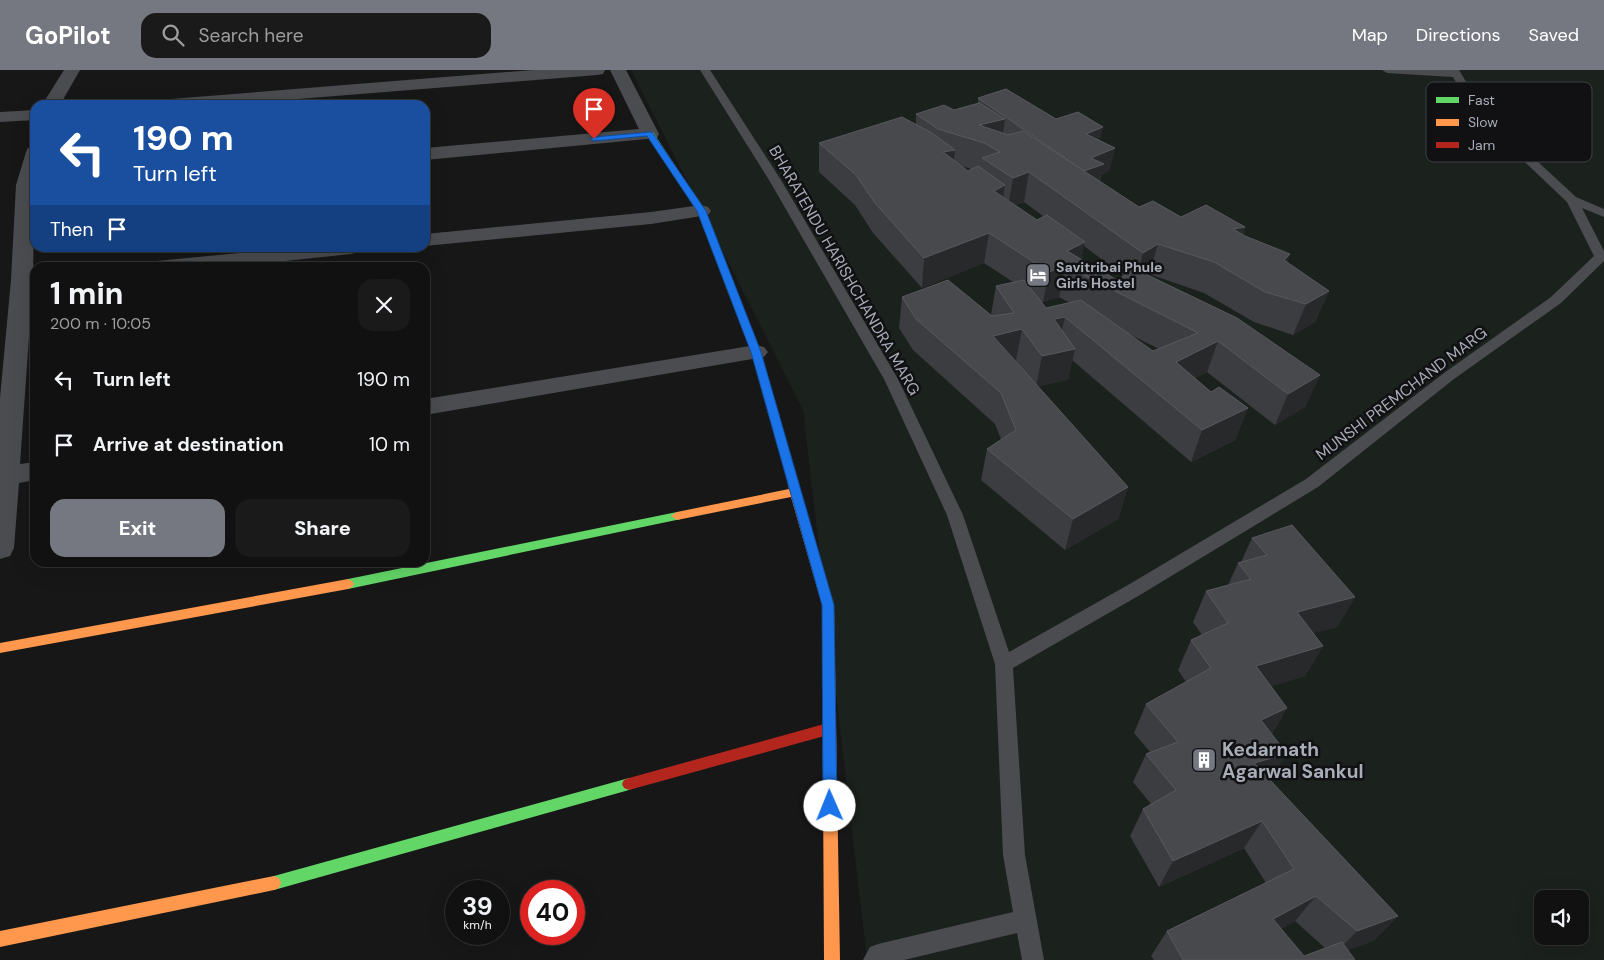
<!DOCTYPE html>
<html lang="en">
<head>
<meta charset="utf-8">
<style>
	:root { --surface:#111; --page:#1a1a1a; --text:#f1f3f6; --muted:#9c9d9f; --line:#303131; --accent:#757880 }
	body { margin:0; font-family:"DM Sans",sans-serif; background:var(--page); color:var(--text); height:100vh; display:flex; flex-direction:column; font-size:19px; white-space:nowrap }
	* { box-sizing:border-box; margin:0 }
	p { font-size:16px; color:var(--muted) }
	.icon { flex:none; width:28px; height:28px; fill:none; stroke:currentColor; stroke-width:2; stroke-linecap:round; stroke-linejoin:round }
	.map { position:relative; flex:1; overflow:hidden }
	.side { position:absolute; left:30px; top:192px; width:400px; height:305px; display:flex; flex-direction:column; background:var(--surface); border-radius:15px; box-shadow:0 5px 20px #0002,0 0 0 1px var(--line) }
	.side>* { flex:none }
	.top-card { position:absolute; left:30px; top:30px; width:400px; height:152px; border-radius:15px; box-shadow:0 5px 20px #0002,0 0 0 1px var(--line); background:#1a4fa0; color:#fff; overflow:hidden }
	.controls { position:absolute; left:1534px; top:820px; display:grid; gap:10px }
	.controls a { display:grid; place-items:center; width:55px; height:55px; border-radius:10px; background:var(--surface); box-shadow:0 5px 20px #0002,0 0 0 1px var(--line); font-size:25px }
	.speed { position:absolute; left:445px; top:810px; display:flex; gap:10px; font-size:25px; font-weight:700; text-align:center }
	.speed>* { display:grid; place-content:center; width:65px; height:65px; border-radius:50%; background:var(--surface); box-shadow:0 5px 20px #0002,0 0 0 1px var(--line); line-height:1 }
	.speed small { font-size:12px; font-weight:400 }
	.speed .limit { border:8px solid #d22; background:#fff; color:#111 }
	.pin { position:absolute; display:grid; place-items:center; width:42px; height:42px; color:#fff; margin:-51px -21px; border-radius:50% 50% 50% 0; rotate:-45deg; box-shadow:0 0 5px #0007 }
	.pin .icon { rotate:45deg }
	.me { position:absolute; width:55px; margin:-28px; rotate:359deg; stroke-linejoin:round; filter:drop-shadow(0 0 4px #0008) }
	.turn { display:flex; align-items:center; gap:18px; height:105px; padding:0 20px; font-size:22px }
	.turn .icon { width:65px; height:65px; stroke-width:2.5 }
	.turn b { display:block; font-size:35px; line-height:42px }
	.then { display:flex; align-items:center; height:48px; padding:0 20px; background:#0003; gap:10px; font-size:19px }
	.round { display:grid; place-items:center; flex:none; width:52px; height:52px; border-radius:15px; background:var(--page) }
	.overview { display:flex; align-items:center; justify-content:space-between; height:85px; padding:0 20px }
	h1 { font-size:30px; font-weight:800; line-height:38px }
	.action { display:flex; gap:10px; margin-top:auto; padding:10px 20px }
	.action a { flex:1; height:58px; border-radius:15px; background:var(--accent); color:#fff; font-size:20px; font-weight:800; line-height:58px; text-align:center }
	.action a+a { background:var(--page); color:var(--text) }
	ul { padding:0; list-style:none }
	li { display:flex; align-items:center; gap:15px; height:65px; padding:0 20px }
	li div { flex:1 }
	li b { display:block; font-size:19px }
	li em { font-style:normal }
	header { display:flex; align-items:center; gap:30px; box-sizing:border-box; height:70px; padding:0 25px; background:var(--accent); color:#fff }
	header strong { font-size:24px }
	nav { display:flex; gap:28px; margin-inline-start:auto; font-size:18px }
	.search { width:350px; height:45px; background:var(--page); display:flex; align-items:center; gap:12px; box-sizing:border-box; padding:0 18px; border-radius:15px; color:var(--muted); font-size:19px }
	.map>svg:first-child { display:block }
	.green { fill:#1b211c; fill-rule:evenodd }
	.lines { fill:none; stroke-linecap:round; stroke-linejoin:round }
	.lane { fill:#4b4c50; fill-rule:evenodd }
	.street { fill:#4b4c50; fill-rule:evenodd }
	.fast { fill:#63d668; fill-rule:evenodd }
	.slow { fill:#ff974d; fill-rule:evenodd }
	.jam { fill:#b3261e; fill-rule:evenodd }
	.wall { fill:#3c3d40; fill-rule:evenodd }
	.shaded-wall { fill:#28292a }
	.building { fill:#48494d; stroke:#57595e }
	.route { fill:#1a73e8; stroke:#114b97 }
	.labels { text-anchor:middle; stroke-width:5; stroke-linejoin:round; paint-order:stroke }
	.far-poi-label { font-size:14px; font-weight:bold; fill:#a8adb8; stroke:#111113; text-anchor:start }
	.street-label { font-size:16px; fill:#a8adb8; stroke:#111113 }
	.near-poi-label { font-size:19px; font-weight:bold; fill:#a8adb8; stroke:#111113; text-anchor:start }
	.key { fill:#111113; stroke:#3e4045; stroke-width:1 }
	.key-label { font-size:14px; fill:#a8adb8 }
</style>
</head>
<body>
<header>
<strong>GoPilot</strong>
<div class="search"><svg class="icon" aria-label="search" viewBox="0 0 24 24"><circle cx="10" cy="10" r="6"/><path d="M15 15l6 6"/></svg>Search here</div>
<nav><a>Map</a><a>Directions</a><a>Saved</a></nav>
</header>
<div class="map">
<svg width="1604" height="890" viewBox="0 0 1604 890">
	<rect width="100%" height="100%" fill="#171717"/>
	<path class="green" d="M631 0H1604V890H867L803 340ZM1542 829H1580V866H1542Z"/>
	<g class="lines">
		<path class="lane" d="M700 0H710L781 110 898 309 963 445 1009 582 1128 515 1306 409 1444 303 1551 227 1594 186 1567 132 1476 46 1453 7 1387 3 1382 0H1459L1484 42 1576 127 1604 139V147L1582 138 1604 181V191L1561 233 1454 309 1318 417 1140 525 1013 598 1025 785 1044 890H1022L1017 863 904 890H863L870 877 878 874 1013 842 1003 785 995 594 947 445 884 309 769 110Z"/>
		<g class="street">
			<path d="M64 0H80L60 35H42Z"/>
			<path d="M533 0H605L603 4 597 5 224 35H149L152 31 158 30Z"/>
			<path d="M610 0H626L659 64 657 68 425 90V78L639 59Z"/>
			<path d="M35 40V50L0 52V42Z"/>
			<path d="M35 76 33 210 20 394 35 392V410L19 413 14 478 10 486 0 489V328L11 210 16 115 26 82 28 78Z"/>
			<path d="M701 135 708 137 711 141 708 145 651 154 425 176V164L651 142Z"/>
			<path d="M291 178H362L358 182 351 184 217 198H136L138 193 146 192Z"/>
			<path d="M756 275 764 277 768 282 764 287 425 345V329Z"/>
		</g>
		<g class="fast">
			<path d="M647 62H653L705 141 761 282 797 410 796 413 792 414 787 410 751 282 697 141 646 64Z"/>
			<path d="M677 442 683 446 681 449 348 519 344 517 342 514 344 511 348 509Z"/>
			<path d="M629 708 634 710 636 714 634 718 629 720 274 820 269 818 267 813 269 808 274 806Z"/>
		</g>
		<g class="slow">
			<path d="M792 406 797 410 834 535 840 890H824L822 535 791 427 677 450 671 446 677 442 789 419 787 410Z"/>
			<path d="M348 509 352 511 354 514 352 517 348 519 0 583V573Z"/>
			<path d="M274 806 279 808 281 813 279 818 274 820 0 877V861Z"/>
		</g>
		<path class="jam" d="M828 653 833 655 835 659 833 663 828 665 629 720 624 718 622 714 624 710 629 708Z"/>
	</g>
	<g class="wall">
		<path d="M978 28 1056 49 1115 78 1109 101 1101 105 1100 112 1139 137 1181 147 1245 157 1243 165 1290 184 1287 193 1329 221 1315 252 1293 265 1254 252 1204 223 1149 204 1148 205 1306 336 1275 355 1207 302 1195 308 1211 322 1248 338 1235 370 1191 392 1072 290 1068 310 1038 316 1128 417 1118 449 1065 480 981 410 987 379 1001 369 995 354 913 280 899 258 902 227 991 245 996 216 1013 212 984 193 922 218 873 163 855 135 819 102V73L916 54V44L954 40 978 34ZM962 96 971 99 968 101ZM1024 132 1043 146 1037 150 1015 135ZM1084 176 1124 206 1117 210 1081 189ZM1059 227 1070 233 1046 238 1042 232H1043ZM1125 262 1159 279 1153 281Z"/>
		<path d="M1252 468 1355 527 1337 557 1313 563 1323 576 1305 606 1271 616 1287 638 1272 664 1270 711 1398 846 1373 871 1348 880 1355 890H1154L1151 886 1167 861 1266 813 1244 778 1159 817 1130 766 1143 739 1151 734 1133 712 1146 684 1150 682 1134 663 1146 634 1186 612 1178 600 1191 570 1202 565 1193 552 1206 521 1228 515 1238 493 1241 492ZM1295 851 1325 878 1304 886 1281 859Z"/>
	</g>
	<g class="shaded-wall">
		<path d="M1005 49 1001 77 979 55Z"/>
		<path d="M1103 57 1098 80 1086 64Z"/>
		<path d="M1115 78 1109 101 1101 105 1098 118 1084 101 1091 88Z"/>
		<path d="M955 80 952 109 943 82Z"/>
		<path d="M1029 102 1024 132 1008 137 1013 108Z"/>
		<path d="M1005 115 1001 145 994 121Z"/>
		<path d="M1245 157 1235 187 1233 159Z"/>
		<path d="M989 163 984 193 922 218 924 188Z"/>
		<path d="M1085 172 1078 202 1066 196 1059 227 1043 232 1049 202 1067 181Z"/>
		<path d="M1158 174 1149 204 1135 214 1143 183Z"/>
		<path d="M1290 184 1279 215 1284 190Z"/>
		<path d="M1329 221 1315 252 1293 265 1306 234Z"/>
		<path d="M1065 247 1058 278 1054 249Z"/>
		<path d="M1022 259 1016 290 988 297 993 266Z"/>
		<path d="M1218 271 1207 302 1166 323 1176 292Z"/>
		<path d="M1075 279 1068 310 1036 317 1042 286Z"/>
		<path d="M1320 305 1306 336 1275 355 1288 324Z"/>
		<path d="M1248 338 1235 370 1191 392 1202 360Z"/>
		<path d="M1128 417 1118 449 1065 480 1073 449Z"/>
		<path d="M1355 527 1337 557 1281 572 1297 542Z"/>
		<path d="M1323 576 1305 606 1241 626 1256 596Z"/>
		<path d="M1287 638 1270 667 1261 650Z"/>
		<path d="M1287 684 1269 713 1254 693Z"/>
		<path d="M1262 751 1244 778 1159 817 1173 791Z"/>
		<path d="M1316 826 1295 851 1254 874 1273 849Z"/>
		<path d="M1398 846 1373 871 1334 885 1357 861Z"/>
	</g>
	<g class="building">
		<path d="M1006 19 1056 49 1078 42 1103 57 1086 64 1115 78 1091 88 1104 94 1084 101 978 28Z"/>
		<path d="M979 33 1005 49 979 55 1008 65 1023 61 1139 137 1153 131 1181 147 1206 135 1245 157 1233 159 1245 166 1290 184 1284 190 1329 221 1306 234 1265 222 1214 192 1158 174 1143 183 1029 102 1013 108 982 88 1000 82 984 73 938 59 916 44 944 35 954 40Z"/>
		<path d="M902 47 932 63 955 80 943 82 968 101 978 96 1005 115 994 121 1037 150 1047 145 1085 172 1067 181 1117 210 1135 199 1237 248 1320 305 1288 324 1218 271 1176 292 1211 322 1219 317 1248 338 1202 360 1065 247 1054 249 1075 279 1042 286 1022 259 993 266 1128 417 1073 449 987 379 1016 360 1001 323 916 249 902 227 948 210 992 246 1014 243 996 216 1024 210 1046 238 1081 230 1153 281 1198 263 1066 196 1049 202 989 163 924 188 875 133 856 105 819 73Z"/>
		<path d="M1292 455 1355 527 1297 542 1323 576 1256 596 1287 638 1261 650 1287 684 1254 693 1398 846 1357 861 1316 826 1273 849 1304 886 1342 872 1355 890H1183L1167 861 1294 799 1262 751 1173 791 1143 739 1176 720 1146 684 1178 672 1146 634 1211 598 1191 570 1228 553 1206 521 1251 509 1238 493 1267 485 1252 468Z"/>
	</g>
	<path class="route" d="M650 62H652L706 141 761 282 834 535 837 736 835 740 830 742 825 740 823 736 822 535 751 282 697 141 647 66 594 71 590 69 594 67Z"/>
	<defs>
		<symbol id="hotel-square" viewBox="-11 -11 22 22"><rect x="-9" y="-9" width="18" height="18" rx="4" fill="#757880" stroke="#111113"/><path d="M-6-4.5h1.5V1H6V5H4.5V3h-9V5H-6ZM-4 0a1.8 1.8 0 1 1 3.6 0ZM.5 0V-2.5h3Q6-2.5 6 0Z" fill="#fff"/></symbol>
		<symbol id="building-square" viewBox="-11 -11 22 22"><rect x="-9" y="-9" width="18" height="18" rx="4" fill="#757880" stroke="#111113"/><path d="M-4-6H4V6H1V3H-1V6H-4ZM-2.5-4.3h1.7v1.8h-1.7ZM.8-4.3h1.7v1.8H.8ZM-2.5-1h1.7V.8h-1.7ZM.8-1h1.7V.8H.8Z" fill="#fff"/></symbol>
	</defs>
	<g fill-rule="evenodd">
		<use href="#hotel-square" x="1024" y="191" width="28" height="28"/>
		<use href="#building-square" x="1190" y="676" width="28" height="28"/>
	</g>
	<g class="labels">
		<g class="far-poi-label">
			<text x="1056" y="202">Savitribai Phule<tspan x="1056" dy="16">Girls Hostel</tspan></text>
		</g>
		<g class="street-label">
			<text transform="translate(845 200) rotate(60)" y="6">BHARATENDU HARISHCHANDRA MARG</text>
			<text transform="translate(1401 323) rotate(-37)" y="6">MUNSHI PREMCHAND MARG</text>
		</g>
		<g class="near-poi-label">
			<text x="1222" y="686">Kedarnath<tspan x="1222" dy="22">Agarwal Sankul</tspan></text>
		</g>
	</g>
	<rect x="1426" y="12" width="166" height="80" rx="8" class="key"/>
	<rect x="1436" y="27" width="23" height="6" fill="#63d668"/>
	<rect x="1436" y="49" width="23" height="7" fill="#ff974d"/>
	<rect x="1436" y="72" width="23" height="6" fill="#b3261e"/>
	<g class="key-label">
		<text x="1468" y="35">Fast</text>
		<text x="1468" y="57">Slow</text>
		<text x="1468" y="80">Jam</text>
	</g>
</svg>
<div class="controls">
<a><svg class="icon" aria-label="sound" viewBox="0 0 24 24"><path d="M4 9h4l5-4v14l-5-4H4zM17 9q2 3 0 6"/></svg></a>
</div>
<div class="speed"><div>39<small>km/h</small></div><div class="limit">40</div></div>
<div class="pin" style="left:594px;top:69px;background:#d93025"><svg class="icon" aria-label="arrive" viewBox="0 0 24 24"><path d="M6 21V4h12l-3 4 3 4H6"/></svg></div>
<svg class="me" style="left:830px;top:736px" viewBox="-20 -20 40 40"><circle r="19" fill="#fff"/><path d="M0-13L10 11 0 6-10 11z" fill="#1a73e8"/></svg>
<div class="top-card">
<div class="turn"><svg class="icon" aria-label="left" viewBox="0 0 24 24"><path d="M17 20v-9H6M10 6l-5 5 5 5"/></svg><div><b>190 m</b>Turn left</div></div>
<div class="then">Then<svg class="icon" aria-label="arrive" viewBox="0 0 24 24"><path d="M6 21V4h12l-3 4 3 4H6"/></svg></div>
</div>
<section class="side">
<div class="overview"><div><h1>1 min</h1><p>200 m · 10:05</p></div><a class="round"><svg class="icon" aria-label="close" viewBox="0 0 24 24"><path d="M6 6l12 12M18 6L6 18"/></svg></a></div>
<ul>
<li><svg class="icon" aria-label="left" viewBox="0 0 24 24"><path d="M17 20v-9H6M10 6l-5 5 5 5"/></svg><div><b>Turn left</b></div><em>190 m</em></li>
<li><svg class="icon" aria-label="arrive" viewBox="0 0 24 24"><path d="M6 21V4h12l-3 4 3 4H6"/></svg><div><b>Arrive at destination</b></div><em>10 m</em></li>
</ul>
<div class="action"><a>Exit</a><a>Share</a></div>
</section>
</div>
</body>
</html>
